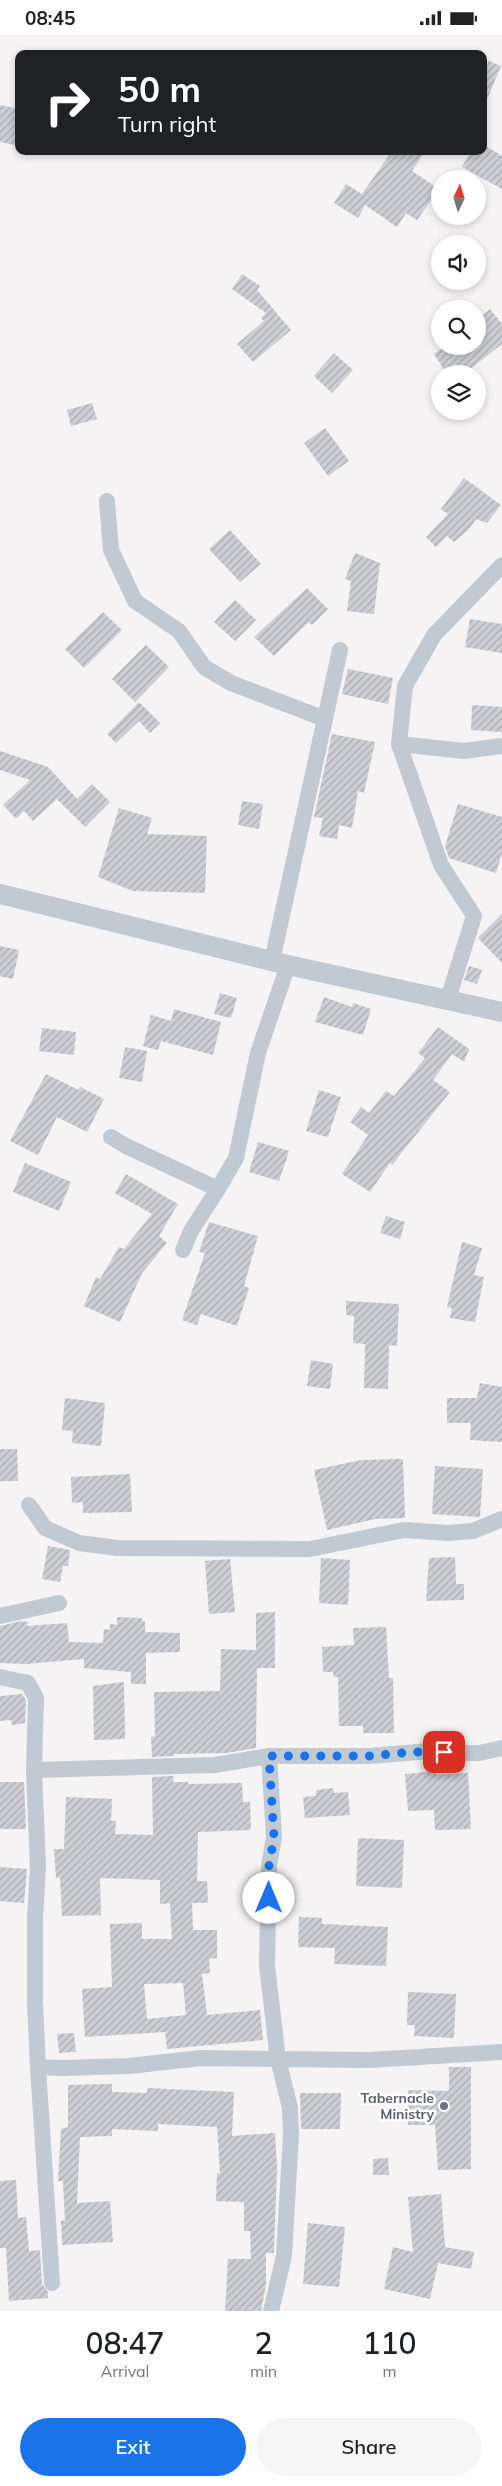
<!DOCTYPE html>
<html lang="en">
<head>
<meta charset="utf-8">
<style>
	:root { --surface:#fff; --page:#f6f6f6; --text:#202124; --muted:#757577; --accent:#1a73e8 }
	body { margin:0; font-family:Mulish,sans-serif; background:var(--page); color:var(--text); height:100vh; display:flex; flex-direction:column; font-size:19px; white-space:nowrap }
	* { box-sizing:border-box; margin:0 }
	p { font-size:16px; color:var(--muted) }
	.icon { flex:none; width:28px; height:28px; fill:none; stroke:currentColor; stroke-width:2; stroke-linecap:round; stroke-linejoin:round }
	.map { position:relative; height:2276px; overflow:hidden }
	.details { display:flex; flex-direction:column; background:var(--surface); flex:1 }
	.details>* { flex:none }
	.hud { position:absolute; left:15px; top:15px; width:472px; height:105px; border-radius:10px; box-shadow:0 2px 8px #0003; background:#202124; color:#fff; overflow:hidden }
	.needle { width:32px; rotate:4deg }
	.fabs { position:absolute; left:431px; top:135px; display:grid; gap:10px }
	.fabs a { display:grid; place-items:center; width:55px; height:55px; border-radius:50%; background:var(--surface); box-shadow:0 2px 8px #0003; font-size:25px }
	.pin { position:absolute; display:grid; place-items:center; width:42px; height:42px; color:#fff; margin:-21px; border-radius:10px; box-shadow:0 2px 8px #0006 }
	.me { position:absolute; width:55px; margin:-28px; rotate:0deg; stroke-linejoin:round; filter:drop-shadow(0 0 4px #0008) }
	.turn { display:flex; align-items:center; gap:18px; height:105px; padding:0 20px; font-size:22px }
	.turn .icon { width:65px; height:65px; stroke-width:2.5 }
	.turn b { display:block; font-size:35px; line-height:42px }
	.eta { display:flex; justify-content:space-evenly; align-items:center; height:85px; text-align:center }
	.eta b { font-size:30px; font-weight:600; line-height:35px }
	.primary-button { display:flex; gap:10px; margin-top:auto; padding:10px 20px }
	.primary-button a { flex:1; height:58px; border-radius:30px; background:var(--accent); color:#fff; font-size:20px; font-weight:600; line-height:58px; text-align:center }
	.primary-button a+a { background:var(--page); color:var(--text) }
	.status { display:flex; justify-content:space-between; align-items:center; height:35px; padding:0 25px; background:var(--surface); direction:ltr }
	.status svg { height:14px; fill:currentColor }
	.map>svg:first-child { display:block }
	.building { fill:url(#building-hatch); fill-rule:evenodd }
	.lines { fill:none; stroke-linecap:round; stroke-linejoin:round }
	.minor { stroke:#c1cad2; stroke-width:16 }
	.tertiary { stroke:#c1cad2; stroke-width:20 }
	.route { stroke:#1a73e8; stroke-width:9; stroke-dasharray:0 16.2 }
	.worship-dot { fill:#6b7280; stroke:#fff; stroke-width:2 }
	.labels { text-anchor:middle; stroke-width:5; stroke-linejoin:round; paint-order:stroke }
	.worship-label { font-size:14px; font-weight:bold; fill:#5b616d; stroke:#fff; text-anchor:end }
</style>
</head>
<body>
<div class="status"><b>08:45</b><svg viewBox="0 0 49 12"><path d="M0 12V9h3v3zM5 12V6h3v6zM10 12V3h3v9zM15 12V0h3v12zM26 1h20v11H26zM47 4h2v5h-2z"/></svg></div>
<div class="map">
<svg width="502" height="2276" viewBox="0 0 502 2276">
	<defs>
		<pattern id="building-hatch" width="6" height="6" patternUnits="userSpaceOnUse" patternTransform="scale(1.25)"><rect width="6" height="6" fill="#cdcfd5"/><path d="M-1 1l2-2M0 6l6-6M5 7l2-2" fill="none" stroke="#a8abb0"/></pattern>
	</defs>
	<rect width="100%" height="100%" fill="#f5f3f3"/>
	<g class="building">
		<path d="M489 26 501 31 484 71V37Z"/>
		<path d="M0 70 19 74V111L0 107Z"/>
		<path d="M484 110 502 121V154L462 132 471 116H484Z"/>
		<path d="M392 116H425L412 136 439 154 417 185 406 178 397 192 365 170 358 183 334 168 346 149 362 159Z"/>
		<path d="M242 239 260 251 257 255 291 295 253 327 237 309 264 286 261 283 266 278 232 254Z"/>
		<path d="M490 274 502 289V309L464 339H447L434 319 446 311H478V284Z"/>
		<path d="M334 318 353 335 332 358 314 341Z"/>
		<path d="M92 368 97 384 71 391 67 375Z"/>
		<path d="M325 393 349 426 328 441 304 408Z"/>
		<path d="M464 443 501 470 487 488 476 484 469 494 454 507 447 501 436 512 426 502 448 479 441 474Z"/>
		<path d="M230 495 261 529 240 547 209 514Z"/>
		<path d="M355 518 380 528 374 579 347 576 351 546 345 544Z"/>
		<path d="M307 553 328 574 312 590 309 587 274 621 254 602Z"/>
		<path d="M235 565 256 585 235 606 214 587Z"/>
		<path d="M103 577 122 595 84 633 65 614Z"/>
		<path d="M470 584 502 589V618L465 612Z"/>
		<path d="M146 610 169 632 135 667 112 644Z"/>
		<path d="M348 634 393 643 388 669 342 659Z"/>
		<path d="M139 667 160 688 150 698 139 686 116 708 107 699Z"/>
		<path d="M472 670 502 672V697L471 695Z"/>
		<path d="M332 699 375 707 364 758 358 756 352 793 339 790 337 804 319 801 323 783 314 782Z"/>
		<path d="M0 716 48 732 77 764 92 749 110 767 85 792 57 764 33 786 24 776 16 784 3 770 30 745 0 735Z"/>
		<path d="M242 766 263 769 259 794 238 790Z"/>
		<path d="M458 769 502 782V818L496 838 449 823 445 811Z"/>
		<path d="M119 773 152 783 147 799 207 801 205 858 133 856 98 842Z"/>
		<path d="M502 879V928L478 903Z"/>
		<path d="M0 911 19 915 13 944 0 941Z"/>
		<path d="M469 931 482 935 477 949 464 945Z"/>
		<path d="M220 958 237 963 231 983 214 979Z"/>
		<path d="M324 962 352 972 353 968 371 974 363 1000 315 987Z"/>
		<path d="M174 974 221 987 213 1020 161 1006 158 1015 143 1011 151 980 171 986Z"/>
		<path d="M438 992 469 1014 464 1027 452 1019 433 1045 450 1057 392 1130 390 1128 370 1157 342 1139 368 1100 350 1087 361 1072 369 1078 386 1056 394 1061 425 1023 418 1018Z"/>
		<path d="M42 993 76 997 74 1020 39 1016Z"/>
		<path d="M125 1012 147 1016 142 1047 119 1043Z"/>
		<path d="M46 1039 79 1055 80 1052 104 1064 87 1097 57 1082 38 1120 10 1106Z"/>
		<path d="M319 1055 341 1062 328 1102 306 1096Z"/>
		<path d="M258 1107 289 1116 279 1146 249 1137Z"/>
		<path d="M25 1128 71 1147 59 1176 13 1157Z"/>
		<path d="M126 1139 178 1169 159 1201 167 1208 142 1238 120 1287 84 1271 96 1242 100 1244 119 1212 124 1214 152 1179 115 1158Z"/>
		<path d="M386 1181 405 1187 400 1204 380 1198Z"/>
		<path d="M209 1187 258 1201 244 1251 249 1253 237 1291 201 1279 197 1290 182 1285 205 1218 199 1217Z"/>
		<path d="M462 1207 482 1213 474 1240 484 1242 475 1287 450 1283 452 1273 447 1272Z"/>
		<path d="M346 1266 399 1269 397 1311 389 1310 388 1354 364 1353 365 1309 353 1308 354 1281 346 1280Z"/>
		<path d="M311 1325 333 1329 330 1354 307 1351Z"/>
		<path d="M480 1348 502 1352V1407L470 1405 471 1388H447V1363H477Z"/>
		<path d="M65 1363 105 1368 101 1411 72 1408 73 1396 62 1395Z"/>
		<path d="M0 1414H17L18 1446H0Z"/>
		<path d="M403 1424 405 1483 375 1484 327 1495 314 1435 361 1425Z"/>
		<path d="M435 1431 483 1434 480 1482 432 1479Z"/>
		<path d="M130 1439 132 1477 83 1478V1467L72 1468 71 1442Z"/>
		<path d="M48 1511 70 1515 68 1531H63L60 1547 42 1544Z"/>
		<path d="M455 1522 456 1549H464V1565L426 1566 429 1523Z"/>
		<path d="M321 1523 350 1525 348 1570 319 1568Z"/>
		<path d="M230 1524 235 1577 209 1579 205 1526Z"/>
		<path d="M275 1577V1633H257L256 1713 226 1718 174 1719V1721L152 1722 151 1702 155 1701 154 1657 220 1656 221 1614 256 1615V1578Z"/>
		<path d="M117 1582 142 1583V1586H145V1597L180 1598V1617L146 1618V1649H131V1637L84 1633V1624L26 1629 0 1628V1591L21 1586 28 1587 27 1591 67 1588 69 1607 103 1608 104 1594 110 1595V1589L117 1590Z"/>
		<path d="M386 1592 389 1643H393L394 1698H363V1691H339L338 1642H334L333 1637H323L322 1612 354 1610 353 1593Z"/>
		<path d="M124 1647 125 1704 94 1705 93 1651Z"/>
		<path d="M22 1659 26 1665 25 1688 12 1690 11 1685 0 1686V1661Z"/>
		<path d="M436 1736V1740L468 1738 471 1794 435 1795 434 1775 408 1776 405 1739Z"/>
		<path d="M174 1741 173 1747H188V1749L242 1748 243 1767H250L251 1795 198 1797 197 1846H207L208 1868H192L193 1895H217V1923L209 1924 210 1938 202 1939 207 1980 260 1975 263 2005 167 2014 165 1997 85 2002 82 1954 112 1952 110 1889 142 1888V1904H172L170 1868 160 1869V1845L100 1843 101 1880 62 1881 60 1842 56 1843 54 1814H64L66 1762 112 1764 111 1786H116L115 1799 153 1800 152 1742ZM183 1948 186 1980 147 1984 144 1949Z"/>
		<path d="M0 1747H24L26 1794H0Z"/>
		<path d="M333 1753 334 1758 348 1757 350 1780 305 1783 303 1762 316 1761V1755Z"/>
		<path d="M358 1803 404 1805 402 1853 356 1851Z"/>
		<path d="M0 1832 27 1834 24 1868 0 1866Z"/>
		<path d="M299 1882 322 1883V1889L388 1892 386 1931 334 1929 335 1913 298 1912Z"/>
		<path d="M408 1957 456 1959 454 2003 414 2001 415 1990H407Z"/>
		<path d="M74 1998 76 2017 59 2018 57 1999Z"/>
		<path d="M449 2032H471V2134L438 2135 435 2090H408V2055L449 2056Z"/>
		<path d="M112 2049V2057L147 2058V2053L234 2057 232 2101 275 2098 277 2131 274 2218H266V2250L261 2276H225L228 2224H251L250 2196H244V2167L216 2166 217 2138 220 2139 217 2092 158 2089V2096L112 2094V2101L80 2102 77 2168 110 2166 113 2207 62 2210 61 2186H65L63 2146H58L61 2094 68 2092V2050Z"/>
		<path d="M300 2058H341L340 2094H301Z"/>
		<path d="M388 2123 389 2140H373V2124Z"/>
		<path d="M16 2145 18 2183 26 2182 29 2216 40 2215 42 2249 48 2257V2263L9 2266 6 2213H0V2146Z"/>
		<path d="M441 2159 445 2212 474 2217 471 2234 438 2228 430 2264 384 2254 393 2212 413 2217 408 2162Z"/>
		<path d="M308 2188 345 2192 339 2252 303 2249Z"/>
	</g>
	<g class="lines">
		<g class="minor">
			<path d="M107 466 111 515 135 566 179 596 204 632 231 648 325 684"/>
			<path d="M399 709 464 716 502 711"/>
			<path d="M272 926 340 615"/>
			<path d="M448 964 474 881 441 830 399 709 405 651 434 600 502 530"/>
			<path d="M111 1102 126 1111 218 1154 236 1123 258 1018 288 930"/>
			<path d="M183 1215 191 1196 218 1154"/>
			<path d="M29 1470 45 1493 79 1508 118 1513 310 1514 404 1495 448 1498 473 1496 502 1484"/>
			<path d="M0 1581 59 1568"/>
			<path d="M0 1642 28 1648 36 1663 34 1735 38 1832 35 1884V1968L38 2032 63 2033 129 2031 201 2023 278 2024 267 1931 269 1831 274 1802 269 1721H370L430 1716 459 1718H479L502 1713"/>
			<path d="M34 1735 215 1730 269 1721"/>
			<path d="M38 2032 52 2248"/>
			<path d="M271 2276 284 2221 291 2099 290 2073 278 2024 369 2025 502 2017"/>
		</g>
		<path class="tertiary" d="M0 859 288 930 502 977"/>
	</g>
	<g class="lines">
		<path class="route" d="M269 1863V1831L274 1802 269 1721H370L414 1717H444"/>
	</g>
	<circle class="worship-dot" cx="444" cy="2071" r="5"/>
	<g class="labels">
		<g class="worship-label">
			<text x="434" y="2068">Tabernacle<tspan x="434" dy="16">Ministry</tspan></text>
		</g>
	</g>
</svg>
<div class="fabs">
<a><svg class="needle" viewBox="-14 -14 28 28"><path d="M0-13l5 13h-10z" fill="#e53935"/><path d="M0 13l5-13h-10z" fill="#757577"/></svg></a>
<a><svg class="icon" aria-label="sound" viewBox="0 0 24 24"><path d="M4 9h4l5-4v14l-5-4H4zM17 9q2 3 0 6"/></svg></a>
<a><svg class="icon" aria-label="search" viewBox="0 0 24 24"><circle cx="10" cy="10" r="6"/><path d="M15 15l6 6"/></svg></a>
<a><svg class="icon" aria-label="layers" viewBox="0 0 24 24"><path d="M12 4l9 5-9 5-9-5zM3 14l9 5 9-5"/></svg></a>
</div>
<div class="pin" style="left:444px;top:1717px;background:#d93025"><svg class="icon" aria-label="arrive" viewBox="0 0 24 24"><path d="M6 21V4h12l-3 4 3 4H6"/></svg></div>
<svg class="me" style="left:269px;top:1863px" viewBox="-20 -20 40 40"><circle r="19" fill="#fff"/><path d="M0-13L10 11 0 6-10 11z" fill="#1a73e8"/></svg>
<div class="hud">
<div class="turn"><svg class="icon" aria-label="right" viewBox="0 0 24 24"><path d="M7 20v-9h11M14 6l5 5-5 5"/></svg><div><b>50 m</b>Turn right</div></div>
</div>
</div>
<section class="details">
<div class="eta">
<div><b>08:47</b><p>Arrival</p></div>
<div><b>2</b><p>min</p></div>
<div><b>110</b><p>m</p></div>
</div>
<div class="primary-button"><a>Exit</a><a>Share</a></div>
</section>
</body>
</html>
